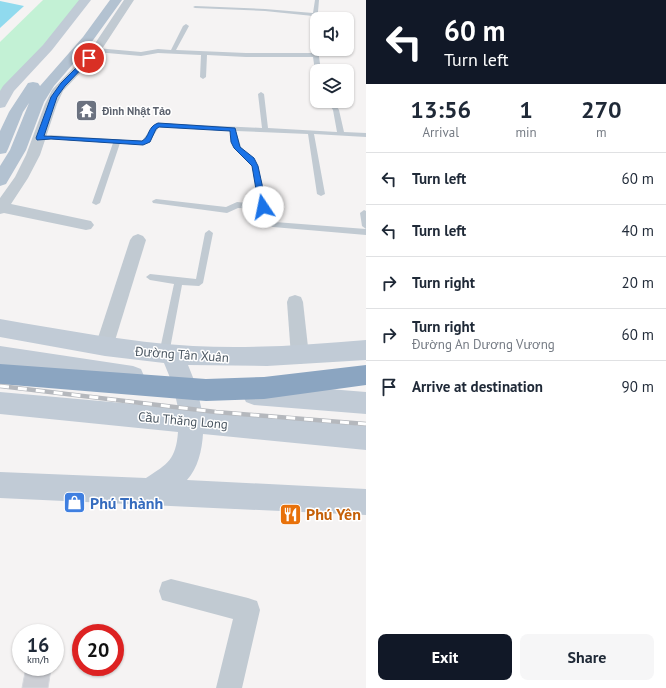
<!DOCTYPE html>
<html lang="en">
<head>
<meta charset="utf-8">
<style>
	:root { --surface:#fff; --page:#f6f6f7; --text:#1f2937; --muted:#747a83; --line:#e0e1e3; --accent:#111827 }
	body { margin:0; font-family:"PT Sans",sans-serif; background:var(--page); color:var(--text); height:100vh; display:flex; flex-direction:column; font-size:15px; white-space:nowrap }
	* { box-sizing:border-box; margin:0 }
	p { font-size:13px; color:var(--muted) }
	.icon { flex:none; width:22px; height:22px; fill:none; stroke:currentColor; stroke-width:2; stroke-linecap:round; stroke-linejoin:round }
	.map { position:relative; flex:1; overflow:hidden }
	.side { display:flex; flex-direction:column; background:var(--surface); width:300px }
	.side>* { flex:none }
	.top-card { background:#111827; color:#fff; overflow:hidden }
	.buttons { position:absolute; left:310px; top:12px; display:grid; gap:8px }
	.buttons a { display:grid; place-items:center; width:44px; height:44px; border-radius:8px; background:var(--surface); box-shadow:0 1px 3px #0004; font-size:20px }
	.speed { position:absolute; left:12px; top:624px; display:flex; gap:8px; font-size:20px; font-weight:700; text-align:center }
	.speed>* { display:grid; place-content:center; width:52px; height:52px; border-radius:50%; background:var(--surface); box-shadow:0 1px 3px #0004; line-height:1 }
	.speed small { font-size:10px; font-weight:400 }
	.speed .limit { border:6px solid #d22; background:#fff; color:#111 }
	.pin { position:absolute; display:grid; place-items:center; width:34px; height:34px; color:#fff; margin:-17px; border:2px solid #fff; border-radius:50%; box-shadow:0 1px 4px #0007 }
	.me { position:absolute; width:44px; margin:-22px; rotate:349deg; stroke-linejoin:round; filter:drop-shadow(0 0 3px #0008) }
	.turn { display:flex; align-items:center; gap:14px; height:84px; padding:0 12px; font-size:18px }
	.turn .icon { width:52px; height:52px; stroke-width:2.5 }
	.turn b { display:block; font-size:28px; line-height:34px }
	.eta { display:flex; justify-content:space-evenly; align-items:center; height:68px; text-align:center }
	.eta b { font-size:24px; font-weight:700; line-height:28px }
	.primary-button { display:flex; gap:8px; margin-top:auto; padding:8px 12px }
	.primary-button a { flex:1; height:46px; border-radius:8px; background:var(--accent); color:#fff; font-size:16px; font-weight:700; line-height:46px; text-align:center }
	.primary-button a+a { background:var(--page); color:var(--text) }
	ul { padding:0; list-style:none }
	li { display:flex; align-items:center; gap:12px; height:52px; padding:0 12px; border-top:1px solid var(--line) }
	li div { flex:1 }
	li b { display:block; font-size:15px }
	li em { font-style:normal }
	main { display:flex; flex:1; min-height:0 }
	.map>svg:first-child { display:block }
	.green { fill:#c3f1d5 }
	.water { fill:#90daee }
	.building { fill:#cdcfd5; stroke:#d7d9de }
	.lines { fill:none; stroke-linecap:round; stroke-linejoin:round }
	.lane { fill:#c1cad2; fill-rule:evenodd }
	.street { fill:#c1cad2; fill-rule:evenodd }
	.secondary { fill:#c1cbd6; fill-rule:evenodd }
	.primary { fill:#b3c2d1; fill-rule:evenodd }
	.highway { fill:#8ba5c1; fill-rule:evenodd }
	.rail-casing { stroke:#b5b8bd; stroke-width:4.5 }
	.rail { stroke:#fff; stroke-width:3; stroke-dasharray:9; stroke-linecap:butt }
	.route { fill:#1a73e8; stroke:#114b97 }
	.labels { text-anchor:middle; stroke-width:3; stroke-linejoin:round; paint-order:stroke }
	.far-worship-label { font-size:11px; font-weight:bold; fill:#5b616d; stroke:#fff; text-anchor:start }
	.street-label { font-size:13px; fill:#4a5661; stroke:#fff }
	.near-shop-label { font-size:16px; font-weight:bold; fill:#366cbe; stroke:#fff; text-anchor:start }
	.near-food-label { font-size:16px; font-weight:bold; fill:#c56008; stroke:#fff; text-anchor:start }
</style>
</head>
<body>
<main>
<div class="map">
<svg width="366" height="688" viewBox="0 0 366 688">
	<rect width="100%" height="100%" fill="#f5f3f3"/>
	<path class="green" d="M43 0H85L0 104V42Z"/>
	<path class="water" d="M0 1 24 6 0 28Z"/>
	<path class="building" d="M26 667H40L51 669 48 688H22Z"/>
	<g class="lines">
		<g class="lane">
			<path d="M315 0H319L316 35 321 71H317V72L315 71 313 57H246L207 55 206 77 203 79 200 77 201 55 158 53 141 56 96 52 93 50 96 48 141 52 158 49 171 50 183 26 186 24 189 26 176 50 246 53H313L310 35 313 16 265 11 195 8 193 7 195 6 265 9 313 13Z"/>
			<path d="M261 92 264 94 268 128 337 132 333 110 327 101H333L339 110 344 132 366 133V137L314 134 325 194 321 196 317 194 308 134 236 131 241 147 258 166 267 207 275 222 366 229V235L273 227 270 226 261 209 238 208 227 213 153 203 152 201 156 199 226 207 237 202 259 204 252 166 234 147 230 130 159 127 150 141 145 144 120 143 100 203 96 205 92 203 113 143 51 139 40 141 37 139 51 135 142 141 153 126 158 123 262 128 258 94Z"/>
			<path d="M364 210 366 211V229L362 226 360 213Z"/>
			<path d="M209 230 213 233 203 283 199 286 182 285 169 354 167 357 164 358 161 357 159 354 174 284 150 280 146 277 150 274 196 279 205 233Z"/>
		</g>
		<g class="street">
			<path d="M124 0H134L100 52 63 91 57 104 40 155 28 178 11 204 91 221 94 225 91 229 86 230 4 213 0 214V198L15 177 26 155 45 104 52 90 92 48Z"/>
			<path d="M138 234 143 236 146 240 113 347 110 353 104 355 98 353 95 347 130 240 133 236Z"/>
			<path d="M295 295 301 297 303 302 309 356 306 362 300 364 294 362 291 356 287 302 289 297Z"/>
			<path d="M171 579 248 598 257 601 260 610 242 688H216L233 619 162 600 159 591 162 582Z"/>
		</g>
		<g class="secondary">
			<path d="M79 0H91L52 50 14 91 5 107 0 108V91L3 86 43 45Z"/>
			<path d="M0 319C64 330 128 342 193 346 251 349 308 345 366 340V360L267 366 188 365 196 385 202 411 366 426V450L203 434C202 450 198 468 187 480L366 489V515L0 498V472L146 478C168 464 176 459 178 432L0 414V392L178 408 173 385 164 363 105 356 0 337Z"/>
			<path d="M0 346 133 366 141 369 144 376 141 383 133 386 0 366Z"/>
			<path d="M254 383 366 392V414L254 405 246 402 242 394 246 386Z"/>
		</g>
		<path class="primary" d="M110 0H122L91 43 54 86 44 102 26 150 6 184 0 186V166L10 150 29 103 23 112 8 149 6 153 0 154V131L9 112 28 83 33 82 38 83 40 86 83 37Z"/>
		<path class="highway" d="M0 364 206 379 264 377 366 365V385L264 399 206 401 0 384Z"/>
		<defs>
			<path id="rail" d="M0 386 216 412 366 424"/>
		</defs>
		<use href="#rail" class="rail-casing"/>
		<use href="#rail" class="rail"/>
	</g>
	<path class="route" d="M87 57 92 58 65 86 57 97 44 136 142 141C150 137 147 127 158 123L235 128 240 147 254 158 258 166 267 207 266 209H263L259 207 252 166 234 148 231 142 230 131 159 127 156 129 150 142 143 145 51 139 37 140 36 138 51 97 61 83Z"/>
	<defs>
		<symbol id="temple-square" viewBox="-11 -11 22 22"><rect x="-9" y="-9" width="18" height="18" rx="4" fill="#6b7280" stroke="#fff"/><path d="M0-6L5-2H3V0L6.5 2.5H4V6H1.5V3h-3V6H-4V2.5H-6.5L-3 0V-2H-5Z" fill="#fff"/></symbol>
		<symbol id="shop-square" viewBox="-11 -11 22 22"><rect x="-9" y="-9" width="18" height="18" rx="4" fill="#3f7fe0" stroke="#fff"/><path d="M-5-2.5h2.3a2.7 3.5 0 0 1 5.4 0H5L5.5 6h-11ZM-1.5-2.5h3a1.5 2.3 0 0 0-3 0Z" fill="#fff"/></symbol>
		<symbol id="restaurant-square" viewBox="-11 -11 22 22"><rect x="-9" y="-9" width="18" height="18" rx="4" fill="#e8710a" stroke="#fff"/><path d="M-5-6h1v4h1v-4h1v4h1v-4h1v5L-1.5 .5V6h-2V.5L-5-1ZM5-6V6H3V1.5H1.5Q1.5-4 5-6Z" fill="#fff"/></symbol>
	</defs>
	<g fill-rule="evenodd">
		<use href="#temple-square" x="74" y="98" width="25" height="25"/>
		<use href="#shop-square" x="62" y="490" width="25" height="25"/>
		<use href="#restaurant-square" x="278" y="502" width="25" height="25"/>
	</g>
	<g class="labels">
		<g class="far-worship-label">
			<text x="102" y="115">Đình Nhật Tảo</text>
		</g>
		<g class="street-label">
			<text transform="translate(182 354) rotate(4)" y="5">Đường Tân Xuân</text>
			<text transform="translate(183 420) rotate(5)" y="5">Cầu Thăng Long</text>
		</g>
		<g class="near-shop-label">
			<text x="90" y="509">Phú Thành</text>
		</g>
		<g class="near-food-label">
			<text x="306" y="520">Phú Yên</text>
		</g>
	</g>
</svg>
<div class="buttons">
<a><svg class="icon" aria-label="sound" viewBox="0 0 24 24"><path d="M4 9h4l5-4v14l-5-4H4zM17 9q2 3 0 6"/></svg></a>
<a><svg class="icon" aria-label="layers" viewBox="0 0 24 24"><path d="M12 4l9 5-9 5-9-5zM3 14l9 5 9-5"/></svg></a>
</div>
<div class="speed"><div>16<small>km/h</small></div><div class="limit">20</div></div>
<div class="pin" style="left:89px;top:58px;background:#d93025"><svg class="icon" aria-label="arrive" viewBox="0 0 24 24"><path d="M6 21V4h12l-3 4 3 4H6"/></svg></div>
<svg class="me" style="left:263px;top:207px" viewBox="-20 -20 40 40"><circle r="19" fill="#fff"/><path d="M0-13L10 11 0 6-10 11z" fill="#1a73e8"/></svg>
</div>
<section class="side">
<div class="top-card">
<div class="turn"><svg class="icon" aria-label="left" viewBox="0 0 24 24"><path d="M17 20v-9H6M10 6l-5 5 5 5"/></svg><div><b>60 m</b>Turn left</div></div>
</div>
<div class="eta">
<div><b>13:56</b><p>Arrival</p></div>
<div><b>1</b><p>min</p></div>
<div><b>270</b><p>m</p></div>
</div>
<ul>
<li><svg class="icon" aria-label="left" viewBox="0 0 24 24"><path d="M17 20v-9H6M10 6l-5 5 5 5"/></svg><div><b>Turn left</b></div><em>60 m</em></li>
<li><svg class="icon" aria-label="left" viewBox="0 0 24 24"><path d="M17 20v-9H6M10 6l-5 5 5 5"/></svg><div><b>Turn left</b></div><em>40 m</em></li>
<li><svg class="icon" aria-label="right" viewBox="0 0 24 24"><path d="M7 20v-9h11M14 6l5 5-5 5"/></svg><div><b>Turn right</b></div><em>20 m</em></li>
<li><svg class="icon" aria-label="right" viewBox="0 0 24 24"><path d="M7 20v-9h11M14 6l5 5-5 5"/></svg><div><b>Turn right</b><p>Đường An Dương Vương</p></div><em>60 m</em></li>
<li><svg class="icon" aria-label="arrive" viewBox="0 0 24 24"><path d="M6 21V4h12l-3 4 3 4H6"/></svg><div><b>Arrive at destination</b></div><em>90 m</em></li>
</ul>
<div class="primary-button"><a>Exit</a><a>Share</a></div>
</section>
</main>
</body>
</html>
